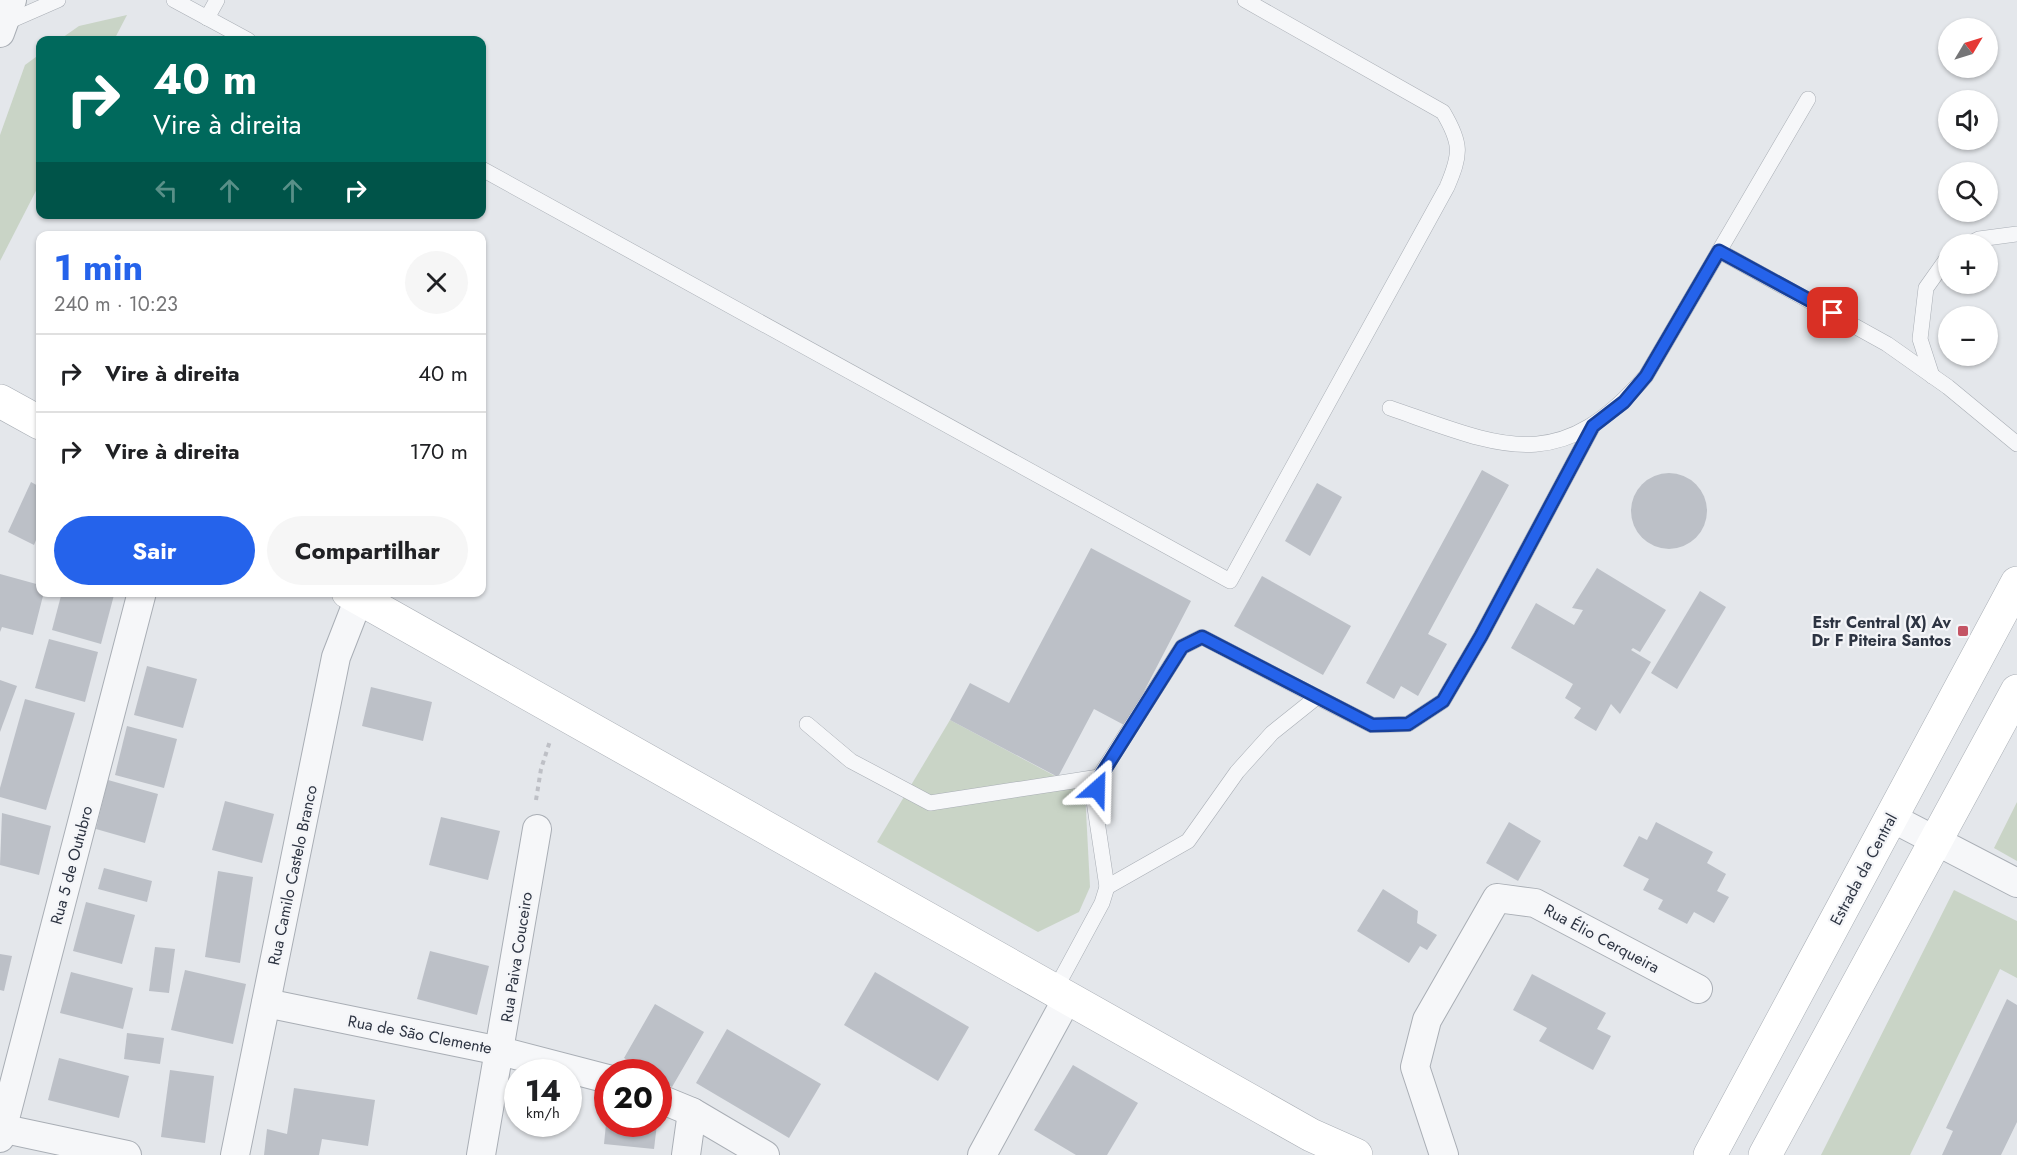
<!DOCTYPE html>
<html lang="pt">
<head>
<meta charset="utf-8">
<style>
	:root { --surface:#fff; --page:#f6f6f6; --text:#202124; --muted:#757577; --line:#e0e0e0; --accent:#2563eb }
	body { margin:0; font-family:Jost,sans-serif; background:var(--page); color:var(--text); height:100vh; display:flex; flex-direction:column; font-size:22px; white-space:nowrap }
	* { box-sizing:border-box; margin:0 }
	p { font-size:20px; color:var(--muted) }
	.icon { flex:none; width:33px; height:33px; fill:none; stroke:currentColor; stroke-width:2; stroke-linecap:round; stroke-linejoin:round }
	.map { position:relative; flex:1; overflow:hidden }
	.details { position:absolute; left:36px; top:231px; width:450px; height:366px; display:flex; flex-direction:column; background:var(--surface); border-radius:12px; box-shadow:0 2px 4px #0004 }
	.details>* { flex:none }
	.hud { position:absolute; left:36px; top:36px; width:450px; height:183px; border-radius:12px; box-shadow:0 2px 4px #0004; background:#00695c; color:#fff; overflow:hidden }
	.needle { width:39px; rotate:52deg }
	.controls { position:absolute; left:1938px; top:18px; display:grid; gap:12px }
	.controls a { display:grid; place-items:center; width:60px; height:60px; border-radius:50%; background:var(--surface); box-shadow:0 2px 4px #0004; font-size:30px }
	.speed { position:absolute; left:504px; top:1059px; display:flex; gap:12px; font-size:30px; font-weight:700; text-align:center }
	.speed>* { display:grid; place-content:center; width:78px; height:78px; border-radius:50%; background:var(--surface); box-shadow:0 2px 4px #0004; line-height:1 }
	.speed small { font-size:15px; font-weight:400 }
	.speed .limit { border:9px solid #d22; background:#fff; color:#111 }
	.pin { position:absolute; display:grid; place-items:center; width:51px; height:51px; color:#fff; margin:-26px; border-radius:12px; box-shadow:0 3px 9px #0006 }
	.me { position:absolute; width:66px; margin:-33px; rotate:25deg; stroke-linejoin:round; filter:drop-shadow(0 0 4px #0008) }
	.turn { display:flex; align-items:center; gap:21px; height:126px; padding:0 18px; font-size:27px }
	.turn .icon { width:78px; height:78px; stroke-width:2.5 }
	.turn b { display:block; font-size:42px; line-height:51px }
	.lanes { display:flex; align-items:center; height:57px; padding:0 18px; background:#0003; justify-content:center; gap:30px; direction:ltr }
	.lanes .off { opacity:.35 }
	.round { display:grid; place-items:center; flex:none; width:63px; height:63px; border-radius:32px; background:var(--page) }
	.head { display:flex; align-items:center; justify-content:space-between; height:102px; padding:0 18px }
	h1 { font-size:36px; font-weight:700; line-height:45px; color:var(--accent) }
	.action { display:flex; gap:12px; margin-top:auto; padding:12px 18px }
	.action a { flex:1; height:69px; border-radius:36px; background:var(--accent); color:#fff; font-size:24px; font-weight:700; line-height:69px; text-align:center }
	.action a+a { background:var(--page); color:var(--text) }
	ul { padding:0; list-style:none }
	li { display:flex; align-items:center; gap:18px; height:78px; padding:0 18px; border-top:2px solid var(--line) }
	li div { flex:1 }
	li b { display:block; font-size:22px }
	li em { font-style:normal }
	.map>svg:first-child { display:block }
	.green { fill:#c9d4c6 }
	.building { fill:#bcc0c7 }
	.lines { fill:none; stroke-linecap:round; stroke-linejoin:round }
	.lane-casing { stroke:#a9aeb5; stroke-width:16 }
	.street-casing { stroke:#a9aeb5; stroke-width:30 }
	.secondary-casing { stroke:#a9aeb5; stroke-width:34 }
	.path { stroke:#bec0c6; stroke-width:4; stroke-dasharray:4.5 4.5; stroke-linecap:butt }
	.lane { stroke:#f6f7f9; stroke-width:15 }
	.street { stroke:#f6f7f9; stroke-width:28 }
	.secondary { stroke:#fff; stroke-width:33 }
	.route-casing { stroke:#184099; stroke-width:15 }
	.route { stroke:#2563eb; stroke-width:10 }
	.poi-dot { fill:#c45464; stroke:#f4f5f8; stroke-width:2 }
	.labels { text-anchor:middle; stroke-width:4.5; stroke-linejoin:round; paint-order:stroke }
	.poi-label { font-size:16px; font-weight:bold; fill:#2d3442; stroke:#f4f5f8; text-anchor:end }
	.street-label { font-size:16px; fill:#2d3442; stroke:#f4f5f8 }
</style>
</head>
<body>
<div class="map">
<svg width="2017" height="1155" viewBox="0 0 2017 1155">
	<rect width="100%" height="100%" fill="#e4e7eb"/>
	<g class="green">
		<path d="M127 15 114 40H59L79 26Z"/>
		<path d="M40 54V183L0 261V135L25 65Z"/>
		<path d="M950 720 1085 792 1090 887 1079 912 1038 932 877 842Z"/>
		<path d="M2017 802V861L1994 848Z"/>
		<path d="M1954 890 2017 921V978L2000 969 1910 1155H1821Z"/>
	</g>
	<g class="building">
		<path d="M1482 470 1509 485 1428 634 1447 644 1418 696 1401 686 1394 699 1366 683Z"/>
		<circle cx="1669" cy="511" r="38"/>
		<path d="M31 482 40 487V530L34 545 8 532Z"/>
		<path d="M1317 483 1342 497 1310 556 1285 541Z"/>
		<path d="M1091 548 1191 601 1126 726 1094 709 1058 777 950 720 970 683 1009 703Z"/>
		<path d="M1597 568 1666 610 1640 652 1633 648 1631 650 1651 662 1620 714 1611 704 1596 731 1574 718 1581 708 1565 698 1573 684 1511 648 1536 603 1574 625 1583 610 1572 608Z"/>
		<path d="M0 574 40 585V592H44L33 635 2 627 0 632Z"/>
		<path d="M1262 576 1351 626 1323 675 1234 626Z"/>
		<path d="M1700 591 1726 607 1677 689 1651 673Z"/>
		<path d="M62 592 114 595 101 644 52 630Z"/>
		<path d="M49 639 98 652 85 702 35 688Z"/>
		<path d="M147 666 197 679 183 728 134 715Z"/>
		<path d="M0 680 17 686 0 732Z"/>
		<path d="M371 687 432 702 423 741 362 726Z"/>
		<path d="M25 699 75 713 46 810 0 797V788Z"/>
		<path d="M127 726 177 739 164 788 115 775Z"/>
		<path d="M108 780 158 794 145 843 96 829Z"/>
		<path d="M225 801 274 814 262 863 212 850Z"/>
		<path d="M2 813 51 826 39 875 0 865Z"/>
		<path d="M441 817 500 831 488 880 429 865Z"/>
		<path d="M1509 822 1541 841 1518 881 1486 863Z"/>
		<path d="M1656 822 1713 852 1707 863 1726 874 1717 891 1729 897 1714 923 1694 912 1687 924 1658 909 1663 900 1643 890 1649 879 1623 866 1639 836 1647 840Z"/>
		<path d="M104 868 152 881 147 902 98 889Z"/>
		<path d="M218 871 253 877 240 963 205 957Z"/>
		<path d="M1383 889 1418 911 1417 923 1437 935 1427 950 1420 946 1409 963 1357 931Z"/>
		<path d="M86 902 135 915 122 964 73 951Z"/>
		<path d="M155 947 175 949 169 993 149 991Z"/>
		<path d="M430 951 489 966 477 1015 417 999Z"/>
		<path d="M0 954 12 956 4 991 0 990Z"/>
		<path d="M185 970 246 984 233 1044 171 1030Z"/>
		<path d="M71 972 133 988 123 1029 60 1013Z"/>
		<path d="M875 972 969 1027 938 1081 844 1025Z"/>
		<path d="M1532 974 1606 1013 1597 1029 1611 1036 1593 1070 1539 1041 1547 1028 1513 1010Z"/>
		<path d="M2007 999 2017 1005V1122L2001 1155H1942L1953 1131 1946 1128Z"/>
		<path d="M655 1004 704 1032 672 1087 658 1078V1072H649L624 1058Z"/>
		<path d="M727 1029 821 1084 789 1138 696 1083Z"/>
		<path d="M127 1033 164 1038 160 1064 124 1059Z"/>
		<path d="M59 1058 129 1076 119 1118 48 1100Z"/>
		<path d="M1073 1065 1138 1103 1107 1155H1076L1034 1130Z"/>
		<path d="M170 1070 214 1076 205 1143 161 1137Z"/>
		<path d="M294 1088 375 1100 368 1146 322 1139 319 1155H264L267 1129 287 1134Z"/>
		<path d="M606 1124H657L654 1149 604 1144Z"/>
	</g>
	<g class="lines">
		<defs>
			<g id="lane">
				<path d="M174 0 248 40"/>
				<path d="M207 18 217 0"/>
				<path d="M3 24 58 0"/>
				<path d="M482 169 1230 581 1447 187C1461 154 1462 144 1443 112L1245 0"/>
				<path d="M1969 244 1979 239 2017 234"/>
				<path d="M1719 251 1887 344 1948 387 2017 444"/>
				<path d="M1932 376 1920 339 1926 288 1948 257"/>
				<path d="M1390 408C1500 446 1558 478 1646 376L1808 99"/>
				<path d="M807 724 851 761 930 803 1099 777"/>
				<path d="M1107 887 1094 801 1099 777 1182 647 1202 637 1317 697"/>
				<path d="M1055 990 1102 903 1107 887 1188 841 1237 772 1272 733 1317 697 1372 725 1408 724 1443 701 1481 636 1593 426"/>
			</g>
			<g id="street">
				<path d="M0 33 12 0"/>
				<path d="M1890 817 2017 883"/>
				<path d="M266 1003 500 1051 608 1079"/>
				<path d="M658 1098 692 1112 765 1155"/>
				<path d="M0 1128 127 1155"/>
				<path d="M0 1138 142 592"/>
				<path d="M235 1155 336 657 359 598"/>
				<path d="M481 1155 537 829"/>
				<path d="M686 1155 692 1112"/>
				<path d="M982 1155 1068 997"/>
				<path d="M1444 1155 1415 1067 1427 1020 1497 898 1535 903 1698 989"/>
			</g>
			<g id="secondary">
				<path d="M0 401 40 423"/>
				<path d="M348 592 1311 1135 1356 1155"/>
				<path d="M1710 1155 2017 583"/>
				<path d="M1765 1155 2017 691"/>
			</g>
		</defs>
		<use href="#lane" class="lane-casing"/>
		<use href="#street" class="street-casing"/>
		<use href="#secondary" class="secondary-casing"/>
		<path class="path" d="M536 800 541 769 550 741"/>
		<use href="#lane" class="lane"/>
		<use href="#street" class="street"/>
		<use href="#secondary" class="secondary"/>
	</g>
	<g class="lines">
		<defs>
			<path id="route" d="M1097 789 1100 777 1182 647 1202 637 1372 725 1408 724 1443 701 1481 636 1593 426 1624 402 1646 376 1719 251 1833 313"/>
		</defs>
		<use href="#route" class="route-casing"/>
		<use href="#route" class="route"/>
	</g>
	<rect class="poi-dot" x="1957" y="625" width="12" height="12" rx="3"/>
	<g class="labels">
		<g class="poi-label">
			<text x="1951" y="628">Estr Central (X) Av<tspan x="1951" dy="18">Dr F Piteira Santos</tspan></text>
		</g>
		<g class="street-label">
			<text transform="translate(71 865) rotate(-75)" y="6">Rua 5 de Outubro</text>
			<text transform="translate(1863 869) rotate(-62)" y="6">Estrada da Central</text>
			<text transform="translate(292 875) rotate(-78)" y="6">Rua Camilo Castelo Branco</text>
			<text transform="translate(1602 938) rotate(28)" y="6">Rua Élio Cerqueira</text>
			<text transform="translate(516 957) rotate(-81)" y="6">Rua Paiva Couceiro</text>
			<text transform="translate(420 1034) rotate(11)" y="6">Rua de São Clemente</text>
		</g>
	</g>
</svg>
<div class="controls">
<a><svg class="needle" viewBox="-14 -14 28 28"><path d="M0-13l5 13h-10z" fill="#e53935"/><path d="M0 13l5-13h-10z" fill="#757577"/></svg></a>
<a><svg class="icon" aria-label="sound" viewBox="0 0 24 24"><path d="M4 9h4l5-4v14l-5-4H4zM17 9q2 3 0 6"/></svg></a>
<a><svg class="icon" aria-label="search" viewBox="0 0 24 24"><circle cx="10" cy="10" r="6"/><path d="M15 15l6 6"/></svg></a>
<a>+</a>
<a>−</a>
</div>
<div class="speed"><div>14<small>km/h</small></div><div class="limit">20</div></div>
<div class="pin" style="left:1833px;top:313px;background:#d93025"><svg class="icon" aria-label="arrive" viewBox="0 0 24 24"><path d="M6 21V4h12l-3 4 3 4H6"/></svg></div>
<svg class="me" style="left:1097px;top:789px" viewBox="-20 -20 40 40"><path d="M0-17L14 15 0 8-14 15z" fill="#2563eb" stroke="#fff" stroke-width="4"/></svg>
<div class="hud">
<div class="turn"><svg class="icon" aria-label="right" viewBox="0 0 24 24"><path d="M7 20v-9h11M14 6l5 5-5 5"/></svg><div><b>40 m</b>Vire à direita</div></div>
<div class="lanes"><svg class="icon off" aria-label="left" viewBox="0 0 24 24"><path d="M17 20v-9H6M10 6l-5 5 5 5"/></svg><svg class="icon off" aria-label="ahead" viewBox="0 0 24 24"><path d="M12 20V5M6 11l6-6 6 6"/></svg><svg class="icon off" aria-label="ahead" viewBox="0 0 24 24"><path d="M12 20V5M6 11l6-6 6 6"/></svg><svg class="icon" aria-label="right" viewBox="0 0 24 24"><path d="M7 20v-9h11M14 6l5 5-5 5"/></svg></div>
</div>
<section class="details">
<div class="head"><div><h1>1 min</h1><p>240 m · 10:23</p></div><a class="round"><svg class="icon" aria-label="close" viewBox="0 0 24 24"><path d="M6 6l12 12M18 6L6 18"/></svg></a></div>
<ul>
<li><svg class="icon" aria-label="right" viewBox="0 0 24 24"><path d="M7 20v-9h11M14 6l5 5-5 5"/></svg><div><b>Vire à direita</b></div><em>40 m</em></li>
<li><svg class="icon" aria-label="right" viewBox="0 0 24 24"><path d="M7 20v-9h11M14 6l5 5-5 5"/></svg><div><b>Vire à direita</b></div><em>170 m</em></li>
</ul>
<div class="action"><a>Sair</a><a>Compartilhar</a></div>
</section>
</div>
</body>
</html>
